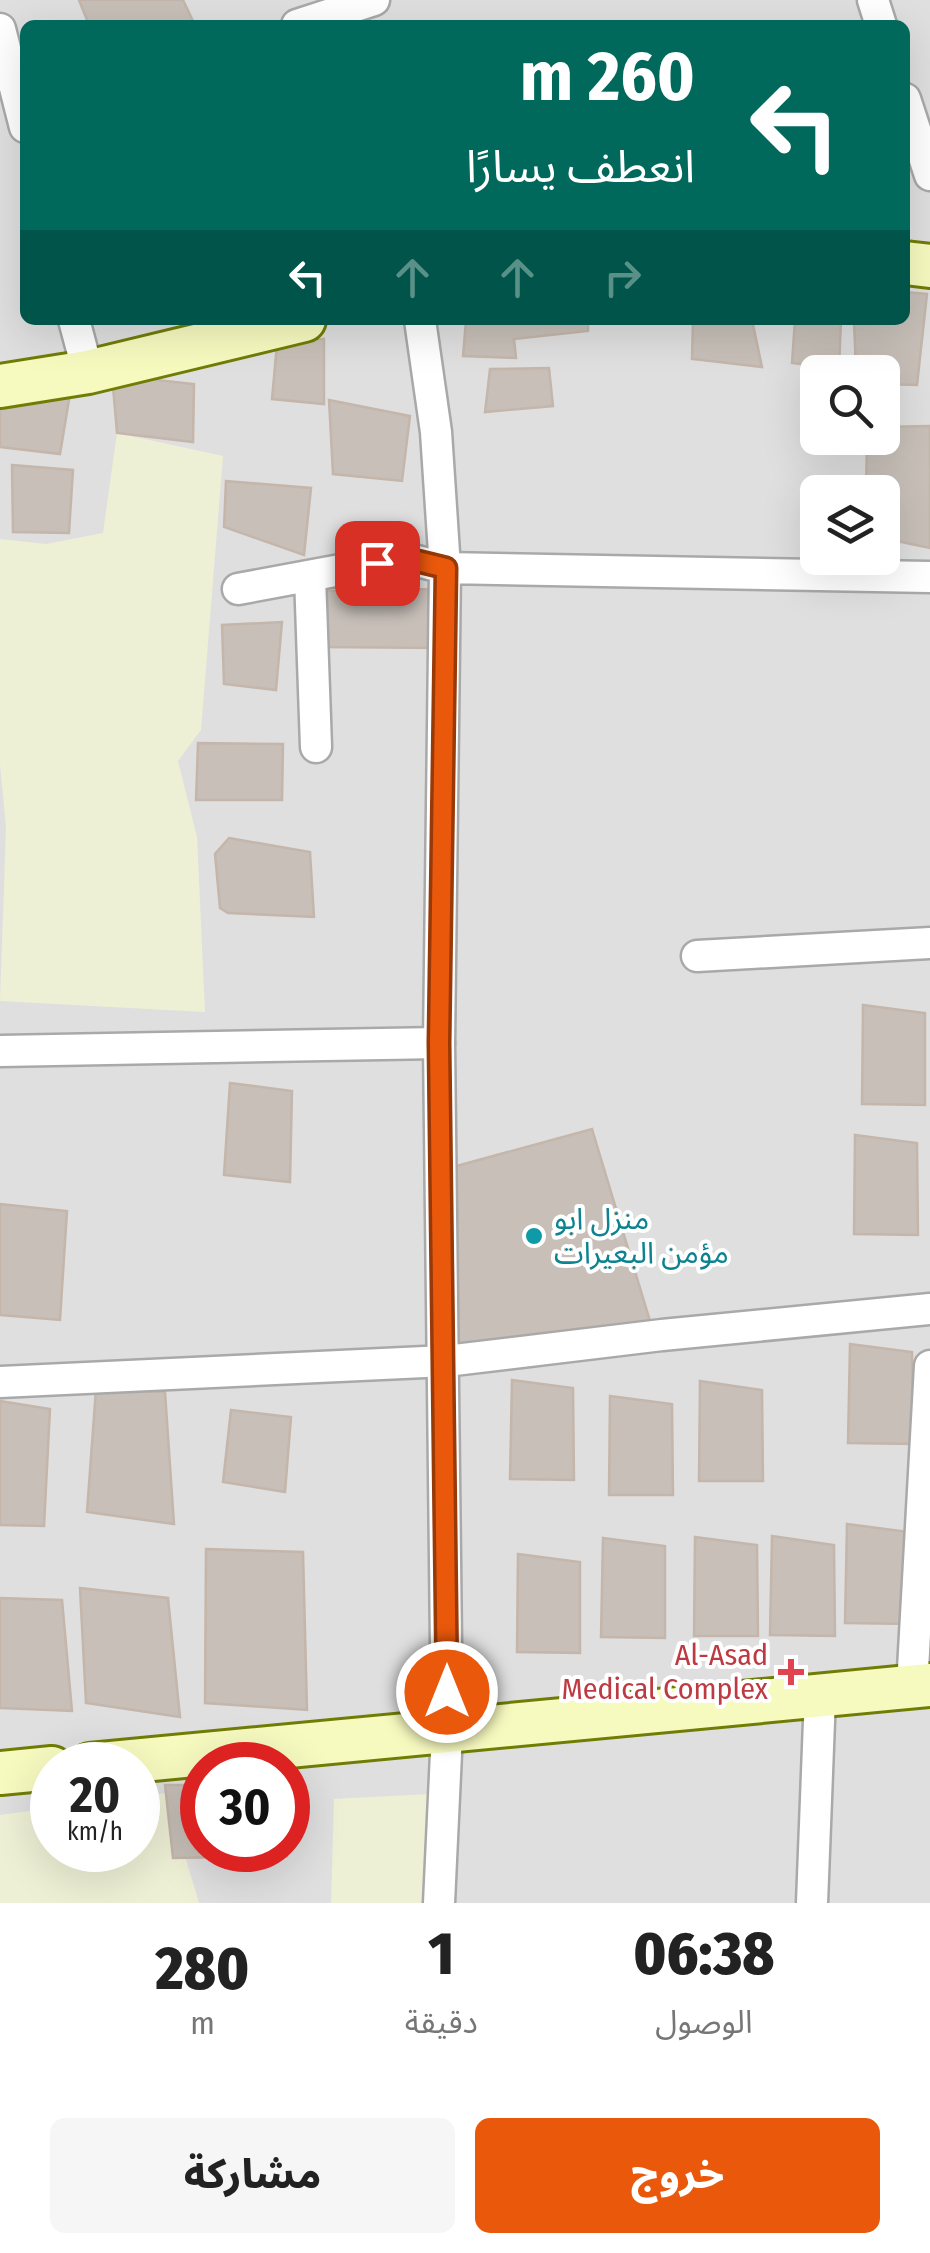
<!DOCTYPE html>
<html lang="ar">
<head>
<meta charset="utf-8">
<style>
	:root { --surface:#fff; --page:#f6f6f6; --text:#222; --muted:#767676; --accent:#ea580c }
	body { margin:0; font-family:"Fira Sans Condensed","Noto Sans Arabic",sans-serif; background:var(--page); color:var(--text); direction:rtl; height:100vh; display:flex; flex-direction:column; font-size:38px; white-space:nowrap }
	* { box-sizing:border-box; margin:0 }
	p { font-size:32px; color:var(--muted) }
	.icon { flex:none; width:55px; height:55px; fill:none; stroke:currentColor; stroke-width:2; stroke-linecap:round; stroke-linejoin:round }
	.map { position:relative; height:1903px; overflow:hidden; direction:ltr }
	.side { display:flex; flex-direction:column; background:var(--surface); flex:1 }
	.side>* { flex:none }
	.hud { position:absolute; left:20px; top:20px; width:890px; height:305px; border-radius:15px; box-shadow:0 10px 40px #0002; direction:rtl; background:#00695c; color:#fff; overflow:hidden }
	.tools { position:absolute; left:800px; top:355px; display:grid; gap:20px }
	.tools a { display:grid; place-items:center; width:100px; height:100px; border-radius:15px; background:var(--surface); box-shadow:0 10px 40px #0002; font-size:50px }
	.speed { position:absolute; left:30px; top:1742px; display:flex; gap:20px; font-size:50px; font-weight:700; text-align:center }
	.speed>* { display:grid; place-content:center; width:130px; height:130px; border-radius:50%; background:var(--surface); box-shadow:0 10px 40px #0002; line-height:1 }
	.speed small { font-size:25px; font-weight:400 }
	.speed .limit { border:15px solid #d22; background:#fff; color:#111 }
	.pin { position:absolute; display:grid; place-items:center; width:85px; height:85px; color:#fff; margin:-42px; border-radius:20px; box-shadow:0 5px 15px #0006 }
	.me { position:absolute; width:110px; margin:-55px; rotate:0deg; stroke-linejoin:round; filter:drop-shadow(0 0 8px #0008) }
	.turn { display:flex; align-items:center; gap:35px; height:210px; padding:0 50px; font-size:45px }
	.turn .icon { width:130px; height:130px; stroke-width:2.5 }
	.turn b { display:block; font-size:70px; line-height:85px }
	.lanes { display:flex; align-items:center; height:95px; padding:0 50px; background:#0003; justify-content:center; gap:50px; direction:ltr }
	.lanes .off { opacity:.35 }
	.eta { display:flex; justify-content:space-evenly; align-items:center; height:170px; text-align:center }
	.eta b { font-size:60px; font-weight:800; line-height:70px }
	.action { display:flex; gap:20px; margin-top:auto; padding:20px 50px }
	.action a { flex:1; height:115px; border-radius:15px; background:var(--accent); color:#fff; font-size:40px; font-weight:800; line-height:115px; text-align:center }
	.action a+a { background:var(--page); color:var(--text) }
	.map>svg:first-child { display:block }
	.residential { fill:#e0dfdf; fill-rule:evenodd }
	.farmland { fill:#eef0d5 }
	.building { fill:#c7bfb8; stroke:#c4b6ab; stroke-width:2.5 }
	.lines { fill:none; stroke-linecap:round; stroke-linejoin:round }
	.street-casing { stroke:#a9a9a9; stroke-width:35 }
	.secondary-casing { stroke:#707d05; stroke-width:48 }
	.street { stroke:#fff; stroke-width:30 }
	.secondary { stroke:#f7fabf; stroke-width:42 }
	.route-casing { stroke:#983908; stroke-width:25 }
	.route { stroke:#ea580c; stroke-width:18 }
	.culture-dot { fill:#0f9aa8; stroke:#fff; stroke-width:4 }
	.health-dot { fill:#e0444e; stroke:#fff; stroke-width:4 }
	.labels { text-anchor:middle; stroke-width:8; stroke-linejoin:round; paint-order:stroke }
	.culture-label { font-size:30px; fill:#0d838f; stroke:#fff; text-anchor:start }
	.health-label { font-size:30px; fill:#be3a42; stroke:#fff; text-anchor:end }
</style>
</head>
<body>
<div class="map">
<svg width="930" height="1903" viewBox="0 0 930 1903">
	<rect width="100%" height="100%" fill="#f2efe9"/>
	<path class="residential" d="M0 0H930V1903H0ZM25 25H905V320H25ZM818 372H882V438H818ZM818 492H882V558H818ZM52 1765H138V1850H52ZM202 1765H288V1850H202Z"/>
	<g class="farmland">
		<path d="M117 433 223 456 201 730 178 761 197 837 205 1012 0 1001 6 828 0 764V539L46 544 103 533Z"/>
		<path d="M166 1793 199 1903H0V1815L52 1808V1850H138V1797Z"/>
		<path d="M430 1794 422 1903H331L334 1799Z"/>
	</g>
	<g class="building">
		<path d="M79 0H183L193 21 89 25Z"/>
		<path d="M905 292 927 294 917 385 882 384V372H856L854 320H905Z"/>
		<path d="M466 320H588V331L514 339 516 358 463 356Z"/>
		<path d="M693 320H752L762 367 692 359Z"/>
		<path d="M795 320H841L839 369 792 363Z"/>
		<path d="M324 339V404L272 399 277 344Z"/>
		<path d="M549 368 553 406 485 412 490 369Z"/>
		<path d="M112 375 194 384 193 442 117 433Z"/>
		<path d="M71 388 60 454 0 447V395Z"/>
		<path d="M807 398 818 399V438H849L848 448H805Z"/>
		<path d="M329 400 410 416 402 481 333 474Z"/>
		<path d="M930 426V548L882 538V492H866L867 438H882V427Z"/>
		<path d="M12 465 73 470 69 533 13 532Z"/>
		<path d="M226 481 311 488 304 555 224 527Z"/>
		<path d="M437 589 440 648 321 647 324 591Z"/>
		<path d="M282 622 276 690 224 684 222 625Z"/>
		<path d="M198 743 283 744 282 800H196Z"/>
		<path d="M229 838 310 852 314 917 228 913 220 908 215 854Z"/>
		<path d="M863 1005 925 1013V1105L862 1104Z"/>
		<path d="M230 1083 292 1091 290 1182 224 1175Z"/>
		<path d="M592 1129 656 1341 446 1373 442 1170Z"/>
		<path d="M855 1135 917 1143 918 1235 854 1234Z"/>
		<path d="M0 1204 67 1211 60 1320 0 1315Z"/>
		<path d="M850 1344 912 1352 913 1444 848 1443Z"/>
		<path d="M512 1380 573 1388 574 1480 510 1479Z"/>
		<path d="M700 1381 762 1390 763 1481H699Z"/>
		<path d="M96 1389 165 1392 174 1524 87 1512Z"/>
		<path d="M610 1396 672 1404 673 1495H609Z"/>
		<path d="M0 1401 50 1409 44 1526 0 1525Z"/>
		<path d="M231 1410 291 1417 285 1492 223 1482Z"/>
		<path d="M847 1524 909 1532 910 1624 845 1623Z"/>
		<path d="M772 1536 834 1545 835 1636 770 1635Z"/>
		<path d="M695 1537 757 1545 758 1636H694Z"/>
		<path d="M603 1538 665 1546V1638L601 1637Z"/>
		<path d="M206 1549 303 1552 307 1710 205 1703Z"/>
		<path d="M518 1554 580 1562V1653L517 1652Z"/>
		<path d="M80 1588 168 1598 180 1717 86 1703Z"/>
		<path d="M0 1598 62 1600 72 1711 0 1708Z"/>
		<path d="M165 1785H202V1850H287V1856L173 1858Z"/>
	</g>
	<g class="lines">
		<defs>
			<g id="street">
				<path d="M873 0 881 25"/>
				<path d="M297 25 374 0"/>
				<path d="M0 29 25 127"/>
				<path d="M905 99 930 175"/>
				<path d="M74 320 88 372"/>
				<path d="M310 576 316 747"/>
				<path d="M238 589 405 558 445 568 436 432 420 320"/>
				<path d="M697 956 930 943"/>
				<path d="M0 1051 439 1043"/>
				<path d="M0 1382 446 1361 662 1335 930 1309"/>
				<path d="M912 1687 930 1366"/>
				<path d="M439 1903 447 1732 439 1043 445 568 930 577"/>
				<path d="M812 1903 820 1695"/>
			</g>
			<g id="secondary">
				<path d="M905 263 930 266"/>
				<path d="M0 386 88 372 304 320"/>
				<path d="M90 1765 930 1685"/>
				<path d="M0 1773 52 1768"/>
			</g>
		</defs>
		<use href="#street" class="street-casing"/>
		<use href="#secondary" class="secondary-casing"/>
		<use href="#street" class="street"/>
		<use href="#secondary" class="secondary"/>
	</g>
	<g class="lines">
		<defs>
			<path id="route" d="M377 563 405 558 446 568 439 1043 447 1692"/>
		</defs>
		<use href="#route" class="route-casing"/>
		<use href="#route" class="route"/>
	</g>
	<circle class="culture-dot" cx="534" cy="1236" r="10"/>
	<path class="health-dot" d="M786 1657h10v10h10v10h-10v10h-10v-10h-10v-10h10z"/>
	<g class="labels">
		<g class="culture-label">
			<text x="554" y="1229">منزل ابو<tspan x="554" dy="34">مؤمن البعيرات</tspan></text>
		</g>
		<g class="health-label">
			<text x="768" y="1665">Al-Asad<tspan x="768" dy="34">Medical Complex</tspan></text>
		</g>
	</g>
</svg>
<div class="tools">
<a><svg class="icon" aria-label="search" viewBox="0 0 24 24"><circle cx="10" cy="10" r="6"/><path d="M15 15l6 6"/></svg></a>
<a><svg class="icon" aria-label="layers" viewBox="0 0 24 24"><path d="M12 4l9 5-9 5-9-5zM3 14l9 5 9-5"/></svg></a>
</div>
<div class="speed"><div>20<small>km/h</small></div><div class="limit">30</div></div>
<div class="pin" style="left:377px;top:563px;background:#d93025"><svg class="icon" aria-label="arrive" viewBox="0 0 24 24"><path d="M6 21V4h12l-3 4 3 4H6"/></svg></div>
<svg class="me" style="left:447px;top:1692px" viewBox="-20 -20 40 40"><circle r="17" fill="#ea580c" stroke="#fff" stroke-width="3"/><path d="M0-11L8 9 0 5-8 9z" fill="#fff"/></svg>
<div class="hud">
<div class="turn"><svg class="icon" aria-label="left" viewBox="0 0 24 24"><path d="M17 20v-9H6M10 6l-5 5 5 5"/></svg><div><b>260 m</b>انعطف يسارًا</div></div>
<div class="lanes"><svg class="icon" aria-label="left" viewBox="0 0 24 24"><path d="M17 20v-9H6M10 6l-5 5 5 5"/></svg><svg class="icon off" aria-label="ahead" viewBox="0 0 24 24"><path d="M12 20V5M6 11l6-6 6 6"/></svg><svg class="icon off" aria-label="ahead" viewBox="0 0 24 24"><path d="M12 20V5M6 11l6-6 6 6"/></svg><svg class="icon off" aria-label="right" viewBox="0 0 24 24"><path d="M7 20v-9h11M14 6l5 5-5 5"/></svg></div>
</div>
</div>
<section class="side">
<div class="eta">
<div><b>06:38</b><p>الوصول</p></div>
<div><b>1</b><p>دقيقة</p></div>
<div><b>280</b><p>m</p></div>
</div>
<div class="action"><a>خروج</a><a>مشاركة</a></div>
</section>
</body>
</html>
